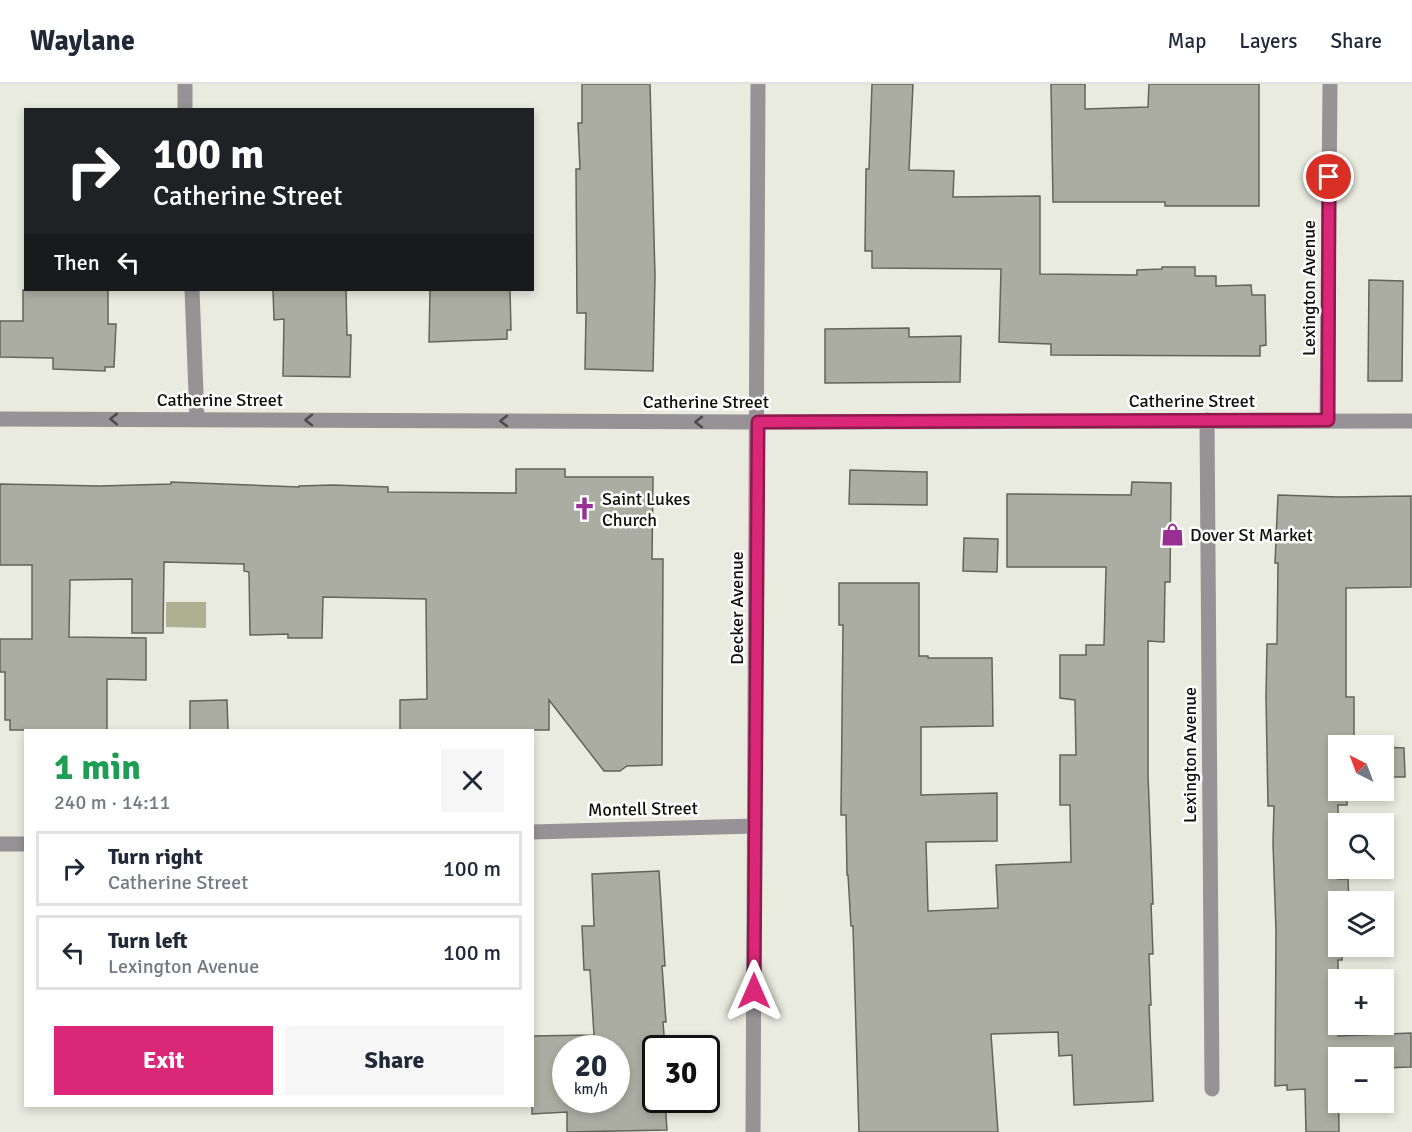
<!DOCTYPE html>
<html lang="en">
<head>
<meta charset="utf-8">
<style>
	:root { --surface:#fff; --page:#f6f6f7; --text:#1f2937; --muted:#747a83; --line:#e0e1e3; --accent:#db2777 }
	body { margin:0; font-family:Signika,sans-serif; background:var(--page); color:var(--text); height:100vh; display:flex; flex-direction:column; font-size:22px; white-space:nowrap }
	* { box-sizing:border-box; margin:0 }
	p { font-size:20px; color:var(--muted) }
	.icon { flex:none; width:33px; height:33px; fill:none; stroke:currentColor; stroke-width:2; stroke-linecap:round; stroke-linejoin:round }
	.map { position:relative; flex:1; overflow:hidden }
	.drawer { position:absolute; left:24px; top:645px; width:510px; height:378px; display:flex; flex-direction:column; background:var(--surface); border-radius:0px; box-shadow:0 3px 9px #0003 }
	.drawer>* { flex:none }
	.banner { position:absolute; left:24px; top:24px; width:510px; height:183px; border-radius:0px; box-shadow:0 3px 9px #0003; background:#202124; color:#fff; overflow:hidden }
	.needle { width:39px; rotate:318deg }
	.fabs { position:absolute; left:1328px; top:651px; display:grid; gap:12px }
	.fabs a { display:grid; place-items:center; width:66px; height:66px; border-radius:0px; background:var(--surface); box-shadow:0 3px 9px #0003; font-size:30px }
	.speed { position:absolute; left:552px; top:951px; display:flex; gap:12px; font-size:30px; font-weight:700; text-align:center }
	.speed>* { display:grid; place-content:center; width:78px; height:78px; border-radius:50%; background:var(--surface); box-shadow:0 3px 9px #0003; line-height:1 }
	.speed small { font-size:15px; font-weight:400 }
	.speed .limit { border:3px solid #111; border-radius:9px; background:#fff; color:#111 }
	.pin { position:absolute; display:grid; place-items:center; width:51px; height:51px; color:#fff; margin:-26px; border:3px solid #fff; border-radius:50%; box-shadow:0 2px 6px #0007 }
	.me { position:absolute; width:66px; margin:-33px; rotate:0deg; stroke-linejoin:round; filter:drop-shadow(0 0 4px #0008) }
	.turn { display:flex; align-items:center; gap:21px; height:126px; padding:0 30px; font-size:27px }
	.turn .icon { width:78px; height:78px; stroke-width:2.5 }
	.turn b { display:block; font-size:42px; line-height:51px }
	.then { display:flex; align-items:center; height:57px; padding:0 30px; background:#0003; gap:12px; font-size:22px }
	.round { display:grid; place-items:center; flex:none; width:63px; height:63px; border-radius:0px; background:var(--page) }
	.headline { display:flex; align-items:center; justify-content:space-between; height:102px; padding:0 30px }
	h1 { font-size:36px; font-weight:800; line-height:45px; color:#1e9e55 }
	.action { display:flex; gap:12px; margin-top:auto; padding:12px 30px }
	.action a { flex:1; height:69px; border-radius:0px; background:var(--accent); color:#fff; font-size:24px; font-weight:800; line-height:69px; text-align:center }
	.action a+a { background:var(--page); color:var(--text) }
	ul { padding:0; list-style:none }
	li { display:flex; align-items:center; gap:18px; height:75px; margin:0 12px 9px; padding:0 18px; border:3px solid var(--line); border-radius:0px }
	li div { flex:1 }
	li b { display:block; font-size:22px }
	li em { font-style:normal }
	header { display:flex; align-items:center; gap:36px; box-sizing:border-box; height:84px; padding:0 30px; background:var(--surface); border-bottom:2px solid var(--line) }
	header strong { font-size:28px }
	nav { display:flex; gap:33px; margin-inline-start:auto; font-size:21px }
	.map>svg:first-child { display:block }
	.water { fill:#adb192 }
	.building { fill:#acada2; stroke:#63645a; stroke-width:1.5; fill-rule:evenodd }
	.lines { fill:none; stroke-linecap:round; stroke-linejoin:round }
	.minor { stroke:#969295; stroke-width:15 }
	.oneway { stroke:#4c4a4a }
	.route-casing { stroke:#8e194d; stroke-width:15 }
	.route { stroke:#db2777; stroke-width:10 }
	.labels { text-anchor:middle; stroke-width:5; stroke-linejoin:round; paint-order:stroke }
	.street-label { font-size:18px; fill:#0f100c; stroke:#fff }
	.poi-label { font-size:18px; fill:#0f100c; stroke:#fff; text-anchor:start }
</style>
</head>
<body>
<header>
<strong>Waylane</strong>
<nav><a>Map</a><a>Layers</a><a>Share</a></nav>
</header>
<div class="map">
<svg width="1412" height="1048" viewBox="0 0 1412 1048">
	<rect width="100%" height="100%" fill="#e9ebdf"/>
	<path class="water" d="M166 518H206V544L166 543Z"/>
	<g class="building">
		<path d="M582 0H650L655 192 653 287 585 285 586 229H577L576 85H580L578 39H582Z"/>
		<path d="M872 0H913L909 86 954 87 953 113 1040 112V190L1137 191V186L1162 185V183H1195V192H1216V202L1251 201 1252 211H1265L1266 261 1260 262V272L1051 271V260L999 258 1001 185 872 184V167H865L866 85H869Z"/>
		<path d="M1051 0H1085V25L1148 23 1149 0H1259V122H1165V118H1053Z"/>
		<path d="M1369 196 1403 197 1402 297H1368Z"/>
		<path d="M23 206H108V240H116L114 283H105V287L53 285V274L0 273V237H23Z"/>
		<path d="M273 206H346L347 251H351L350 293 283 292 284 235 274 236Z"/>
		<path d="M430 206H510L511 246H507V255L429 258Z"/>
		<path d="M909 244V253L961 252 960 298 825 299V245Z"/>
		<path d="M516 385H565V393H653L652 475H663L662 681 627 682 620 687H604L549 616V646H400V616L427 615 426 515 323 513 322 554H288V550L250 551 249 488 244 487V480L164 478 163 549H132V495L70 496 69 553 146 554V596L107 595V646H10V636H5V588H0V555H32V481H0V400L100 402 171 400V398L299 403V402L333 401 388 403V408L516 409Z"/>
		<path d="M850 386 927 388V421L849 420Z"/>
		<path d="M1132 398 1171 399 1170 498H1165L1164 558 1148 557V691L1153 820H1151L1153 870H1149L1151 921H1149L1153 1017 1074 1021 1072 971 1059 972 1058 948 991 950 998 1048H859L853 842H851L848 791H847L846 731H841L843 541H839V499H919V572H928V574H992L993 642 921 643V711L997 709V757L926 758 928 827 998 824 996 781 1071 778 1070 721H1060V671H1076L1075 616 1060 614V571H1086V561H1104L1106 483H1007V410L1131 411Z"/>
		<path d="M1278 411 1338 413 1411 412V503L1346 504V613H1354V662H1338V706H1347V721H1338V795H1348L1349 818H1338V862H1342V876H1338V952L1411 949V983L1383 984V974H1338L1339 1048H1306L1305 1005 1287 1006V1001L1275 1002 1276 847 1273 759 1274 722H1268L1266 613 1267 560H1277L1278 479H1275Z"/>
		<path d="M964 454 998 455 997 488 963 487Z"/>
		<path d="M227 616 228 646H190V617Z"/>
		<path d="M1383 663 1404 664 1405 693H1383Z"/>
		<path d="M659 787 665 882H662L666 938H663L665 964H656V1016H665L667 1046 567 1048V1028L532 1030V952L594 951 590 886H584L582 842H594L592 790ZM566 964H616V1016H566Z"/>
	</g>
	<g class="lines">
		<g class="minor">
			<path d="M185 0V26"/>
			<path d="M192 206 197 335"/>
			<path d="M0 335 758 338 1412 337"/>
			<path d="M1207 336 1212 1005"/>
			<path d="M1327 336 1330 0"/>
			<path d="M532 748 755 742"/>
			<path d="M0 760H26"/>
			<path d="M753 1048 758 0"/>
		</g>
	</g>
	<defs><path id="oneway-chevron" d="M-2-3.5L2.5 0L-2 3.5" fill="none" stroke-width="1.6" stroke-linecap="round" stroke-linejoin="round" transform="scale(1.5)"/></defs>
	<g class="oneway">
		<use href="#oneway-chevron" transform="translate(114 335) rotate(-180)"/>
		<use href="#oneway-chevron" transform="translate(309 336) rotate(-180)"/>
		<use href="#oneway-chevron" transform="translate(504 337) rotate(-180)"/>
		<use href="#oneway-chevron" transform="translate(699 338) rotate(-180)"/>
	</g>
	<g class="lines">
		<defs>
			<path id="route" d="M754 907 758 338 1328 336 1329 93"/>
		</defs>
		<use href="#route" class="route-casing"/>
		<use href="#route" class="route"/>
	</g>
	<defs>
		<symbol id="church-bare" viewBox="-9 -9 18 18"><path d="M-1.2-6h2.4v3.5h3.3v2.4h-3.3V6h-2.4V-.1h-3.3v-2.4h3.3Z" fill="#983093" stroke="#fff" stroke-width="2.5" paint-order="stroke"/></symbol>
		<symbol id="shop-bare" viewBox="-9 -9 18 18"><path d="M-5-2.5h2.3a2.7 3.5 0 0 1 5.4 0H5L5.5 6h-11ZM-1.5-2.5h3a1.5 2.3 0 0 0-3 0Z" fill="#983093" stroke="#fff" stroke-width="2.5" paint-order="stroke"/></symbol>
	</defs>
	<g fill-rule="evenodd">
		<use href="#church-bare" x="568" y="408" width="33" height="33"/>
		<use href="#shop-bare" x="1156" y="434" width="33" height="33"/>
	</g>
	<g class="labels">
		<g class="street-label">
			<text transform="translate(1309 204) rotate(-90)" y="6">Lexington Avenue</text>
			<text x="220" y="322">Catherine Street</text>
			<text x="1192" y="323">Catherine Street</text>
			<text x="706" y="324">Catherine Street</text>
			<text transform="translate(737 524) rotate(-90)" y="6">Decker Avenue</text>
			<text transform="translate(1190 671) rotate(-90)" y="6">Lexington Avenue</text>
			<text transform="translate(643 725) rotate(-1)" y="6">Montell Street</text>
		</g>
		<g class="poi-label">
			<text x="602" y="421">Saint Lukes<tspan x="602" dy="21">Church</tspan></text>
			<text x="1190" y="457">Dover St Market</text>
		</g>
	</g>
</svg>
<div class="fabs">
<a><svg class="needle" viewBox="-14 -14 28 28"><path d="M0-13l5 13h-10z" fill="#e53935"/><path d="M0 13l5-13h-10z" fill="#747a83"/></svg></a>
<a><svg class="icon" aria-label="search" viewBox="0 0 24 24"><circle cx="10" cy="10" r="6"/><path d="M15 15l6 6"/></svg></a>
<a><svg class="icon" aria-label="layers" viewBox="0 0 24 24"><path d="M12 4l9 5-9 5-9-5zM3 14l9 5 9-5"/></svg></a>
<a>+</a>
<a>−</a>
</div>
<div class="speed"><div>20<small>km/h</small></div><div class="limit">30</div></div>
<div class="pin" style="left:1329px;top:93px;background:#d93025"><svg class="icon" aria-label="arrive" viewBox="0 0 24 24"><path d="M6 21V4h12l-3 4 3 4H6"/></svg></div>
<svg class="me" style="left:754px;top:907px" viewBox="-20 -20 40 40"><path d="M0-17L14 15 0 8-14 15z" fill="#db2777" stroke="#fff" stroke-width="4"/></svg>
<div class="banner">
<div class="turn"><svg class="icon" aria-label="right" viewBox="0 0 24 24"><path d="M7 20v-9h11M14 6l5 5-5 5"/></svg><div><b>100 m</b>Catherine Street</div></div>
<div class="then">Then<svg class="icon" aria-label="left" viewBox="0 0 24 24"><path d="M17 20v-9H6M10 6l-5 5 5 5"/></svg></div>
</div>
<section class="drawer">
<div class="headline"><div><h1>1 min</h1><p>240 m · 14:11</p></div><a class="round"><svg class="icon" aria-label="close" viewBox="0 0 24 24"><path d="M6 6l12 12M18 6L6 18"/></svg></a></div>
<ul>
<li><svg class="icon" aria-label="right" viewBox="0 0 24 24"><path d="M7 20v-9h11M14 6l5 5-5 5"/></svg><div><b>Turn right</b><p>Catherine Street</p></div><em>100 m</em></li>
<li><svg class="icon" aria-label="left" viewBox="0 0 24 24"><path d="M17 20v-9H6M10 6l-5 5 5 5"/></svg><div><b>Turn left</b><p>Lexington Avenue</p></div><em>100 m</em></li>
</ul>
<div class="action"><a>Exit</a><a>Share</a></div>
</section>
</div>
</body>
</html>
